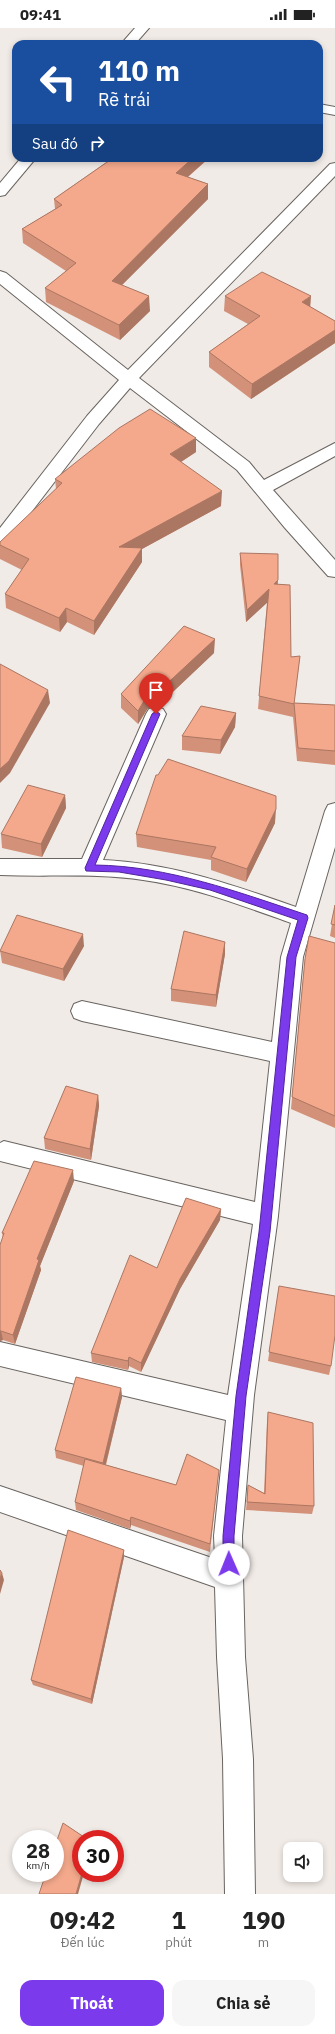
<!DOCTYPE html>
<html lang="vi">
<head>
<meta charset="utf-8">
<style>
	:root { --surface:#fff; --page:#f6f6f6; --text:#222; --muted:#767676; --accent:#7c3aed }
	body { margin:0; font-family:"IBM Plex Sans",sans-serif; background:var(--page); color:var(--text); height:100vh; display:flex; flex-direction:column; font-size:15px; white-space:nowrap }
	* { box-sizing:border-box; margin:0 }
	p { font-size:13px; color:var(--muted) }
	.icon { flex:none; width:22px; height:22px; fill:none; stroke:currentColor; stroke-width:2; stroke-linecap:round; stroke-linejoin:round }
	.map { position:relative; height:1866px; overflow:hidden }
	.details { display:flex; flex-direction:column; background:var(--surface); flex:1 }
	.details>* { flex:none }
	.top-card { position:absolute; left:12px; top:12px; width:311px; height:122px; border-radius:12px; box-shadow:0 2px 6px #0003; background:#1a4fa0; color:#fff; overflow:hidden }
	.buttons { position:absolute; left:283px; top:1814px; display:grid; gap:8px }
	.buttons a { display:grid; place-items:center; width:40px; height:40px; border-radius:8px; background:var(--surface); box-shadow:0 2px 6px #0003; font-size:20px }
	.speed { position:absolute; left:12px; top:1802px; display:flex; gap:8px; font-size:20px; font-weight:700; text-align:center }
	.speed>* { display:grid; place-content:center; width:52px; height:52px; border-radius:50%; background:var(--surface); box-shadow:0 2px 6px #0003; line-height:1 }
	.speed small { font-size:10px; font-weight:400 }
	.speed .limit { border:6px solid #d22; background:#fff; color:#111 }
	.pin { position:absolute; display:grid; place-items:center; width:34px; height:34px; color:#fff; margin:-41px -17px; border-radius:50% 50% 50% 0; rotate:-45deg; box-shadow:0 0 4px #0007 }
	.pin .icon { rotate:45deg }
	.me { position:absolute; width:44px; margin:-22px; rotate:359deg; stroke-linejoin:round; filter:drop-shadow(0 0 3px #0008) }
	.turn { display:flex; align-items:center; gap:14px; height:84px; padding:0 20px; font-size:18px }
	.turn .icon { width:52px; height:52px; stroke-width:2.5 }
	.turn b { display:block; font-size:28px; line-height:34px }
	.then { display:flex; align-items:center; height:38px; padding:0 20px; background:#0003; gap:8px; font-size:15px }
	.eta { display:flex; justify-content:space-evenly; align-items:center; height:68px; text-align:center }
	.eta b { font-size:24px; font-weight:800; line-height:28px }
	.action { display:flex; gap:8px; margin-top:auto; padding:8px 20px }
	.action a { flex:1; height:46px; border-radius:12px; background:var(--accent); color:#fff; font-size:16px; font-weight:800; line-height:46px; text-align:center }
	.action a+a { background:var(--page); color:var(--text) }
	.status { display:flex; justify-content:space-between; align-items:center; height:28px; padding:0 20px; background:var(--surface); direction:ltr }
	.status svg { height:11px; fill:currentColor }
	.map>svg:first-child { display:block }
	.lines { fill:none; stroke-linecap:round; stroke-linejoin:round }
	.street-casing { stroke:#696460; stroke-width:2 }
	.street { fill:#fff; fill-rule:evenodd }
	.wall { fill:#d29178 }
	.shaded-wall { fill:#ab7662 }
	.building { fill:#f4a98c; stroke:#ab7662 }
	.route { fill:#7c3aed; stroke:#51269a }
</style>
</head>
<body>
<div class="status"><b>09:41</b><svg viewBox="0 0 49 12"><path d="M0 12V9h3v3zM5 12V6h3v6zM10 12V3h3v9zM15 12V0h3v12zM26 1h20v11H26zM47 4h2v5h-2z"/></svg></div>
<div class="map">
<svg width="335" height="1866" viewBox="0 0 335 1866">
	<rect width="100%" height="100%" fill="#f1ebe7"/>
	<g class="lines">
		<defs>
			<g id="street">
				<path d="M135 0H149L135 16H121Z"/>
				<path d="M319 76 335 79V87L319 84Z"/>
				<path d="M21 130H36L5 167 0 168V155Z"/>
				<path d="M335 135V148L139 350 249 434 264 452 335 415V428L273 462 335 532V549L328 548 285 500 237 442 130 360 99 396 6 517 0 519V500L87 388 119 352 0 256V243L6 245 128 342 330 136Z"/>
				<path d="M156 679 163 681 166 686 103 832C171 835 233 857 296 879L325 783 328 777 335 775V819L303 929 278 1188 254 1367 242 1508 245 1629 253 1731 255 1866H225L223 1731 217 1629 215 1559 0 1484V1458L215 1531 214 1508 226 1392 0 1338V1314L228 1367 253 1196 0 1133V1115L4 1113 255 1174 270 1033 82 993 74 990 71 983 74 976 82 973 272 1014 281 929 291 895C243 878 194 859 143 852 95 845 48 849 0 847V831H82L146 686 149 681Z"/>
			</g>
		</defs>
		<use href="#street" class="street-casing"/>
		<use href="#street" class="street"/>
	</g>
	<g class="wall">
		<path d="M97 130H209L188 149 208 156V171L122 257 150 283 120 312 46 274 45 260 66 243 23 215 22 201 55 181 54 171 108 133Z"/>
		<path d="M225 268 311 279 335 293V315L251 371 209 339V324L248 296 224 283Z"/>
		<path d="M196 424 181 434 221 478 142 521V534L94 607 67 594 60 604 6 580 5 566 22 542 0 531V514L56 461 55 451Z"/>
		<path d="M240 525 278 556 291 629 300 628 294 675 335 677V737L297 733 293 689 258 681 267 574 246 594 240 537Z"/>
		<path d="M214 625 158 678 148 680 138 696 121 680V666Z"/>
		<path d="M236 685 235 699 220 726 182 722V708Z"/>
		<path d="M65 767 66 780 42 829 2 820 1 806Z"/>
		<path d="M275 795 246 854 211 842V832L137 819 136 806Z"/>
		<path d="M335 877V910L330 908Z"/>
		<path d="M225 914V926L216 979 171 973V961Z"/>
		<path d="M335 915V1100L291 1081 305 931Z"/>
		<path d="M84 918 64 953 2 935 0 922Z"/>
		<path d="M98 1067 99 1078 91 1132 45 1121 44 1110Z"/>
		<path d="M74 1153 40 1238 41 1242 15 1316 3 1312 0 1313 3 1209 2 1205Z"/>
		<path d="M221 1181 220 1192 180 1261 141 1344 129 1338 128 1342 92 1334 91 1325 157 1240Z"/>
		<path d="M279 1258 331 1338 329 1347 268 1333Z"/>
		<path d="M121 1360 122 1369 106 1437 176 1457 218 1450 210 1524 131 1497 130 1501 76 1482 75 1474 84 1438 56 1430 55 1422Z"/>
		<path d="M268 1384 314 1478 312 1486 246 1482 248 1457 264 1465 267 1393Z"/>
		<path d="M124 1522V1529L92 1676 33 1657 31 1652Z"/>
	</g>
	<g class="shaded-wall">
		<path d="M193 130H209L176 159V145Z"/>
		<path d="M208 156V171L112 267V253Z"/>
		<path d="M149 268 150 283 120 312 119 297Z"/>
		<path d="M311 268 310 283 302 274Z"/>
		<path d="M335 302V315L251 371 252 356Z"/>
		<path d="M196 410V424L170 441V426Z"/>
		<path d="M222 463 221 478 142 521V534L94 607V593L119 519Z"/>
		<path d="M278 552 277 565 274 556Z"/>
		<path d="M269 561 268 574 246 594 247 582Z"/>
		<path d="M66 580 67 594 60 604 59 590Z"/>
		<path d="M215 611 214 625 158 678 148 680 138 696V683L148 666Z"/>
		<path d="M48 662 50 675 10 745 0 755V741Z"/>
		<path d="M236 685 235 699 220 726 221 712Z"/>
		<path d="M65 767 66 780 42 829 41 816Z"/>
		<path d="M276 781 275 795 246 854 247 841Z"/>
		<path d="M83 906 84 918 64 953 63 941Z"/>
		<path d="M225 914V926L216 979V967Z"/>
		<path d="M98 1067 99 1078 91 1132 90 1121Z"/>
		<path d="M73 1142 74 1153 40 1238 41 1242 15 1316 13 1307 37 1231Z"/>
		<path d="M221 1181 220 1192 180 1261 141 1344V1335L180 1251Z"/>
		<path d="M0 1303H1L3 1312 0 1313Z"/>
		<path d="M129 1329V1338L128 1342V1333Z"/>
		<path d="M121 1360 122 1369 104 1443 103 1435Z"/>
		<path d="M131 1489V1497L130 1501V1493Z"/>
		<path d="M124 1522V1529L92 1676 91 1671Z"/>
		<path d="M2 1545 4 1552 0 1566V1551Z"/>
		<path d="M82 1845H84L78 1866H76Z"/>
	</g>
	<g class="building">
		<path d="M113 130H193L176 145 208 156 112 253 149 268 119 297 45 260 76 235 22 201 62 177 54 171Z"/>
		<path d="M262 244 311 268 302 274 335 293V302L252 356 209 324 260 288 225 268Z"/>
		<path d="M150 381 196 410 170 426 222 463 119 519 142 520 94 593 66 580 59 590 5 566 29 531 0 517V514L62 455 55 451 119 400Z"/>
		<path d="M240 525 278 526V552L274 556 290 557 291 629 300 628 294 676 259 668 269 561 247 582Z"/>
		<path d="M184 598 215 611 158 664 148 666 138 683 121 666Z"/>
		<path d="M0 636 48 662 9 733 0 741Z"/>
		<path d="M294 675 335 677V723L298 720Z"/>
		<path d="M201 678 236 685 221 712 182 708Z"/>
		<path d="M168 731 276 768V781L247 841 211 829 216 819 136 806 156 747H158Z"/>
		<path d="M28 757 65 767 41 816 1 806Z"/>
		<path d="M335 877V897L331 896Z"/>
		<path d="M17 887 83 906 63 941 0 923Z"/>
		<path d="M184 903 225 914 216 967 171 961Z"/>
		<path d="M309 908 335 915V1088L292 1069 305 931Z"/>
		<path d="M66 1058 98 1067 90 1121 44 1110Z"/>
		<path d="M34 1133 73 1142 37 1231 39 1232 13 1307 1 1303H0V1217L4 1205H2Z"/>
		<path d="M186 1170 221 1181 180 1251 141 1335 129 1329 128 1333 91 1325 130 1227 157 1240Z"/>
		<path d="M279 1258 335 1268V1307L331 1338 269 1324Z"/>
		<path d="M76 1349 121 1360 103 1435 55 1422Z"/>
		<path d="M268 1384 313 1395 314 1478 247 1474 248 1457 265 1466Z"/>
		<path d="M187 1426 219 1442 210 1516 131 1489 130 1493 75 1474 85 1431 176 1457Z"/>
		<path d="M68 1502 124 1522 91 1671 31 1652Z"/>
		<path d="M0 1542 2 1545 0 1551Z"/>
		<path d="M63 1795 87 1811H81V1845H82L76 1866H39L46 1845H55V1818Z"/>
	</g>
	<path class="route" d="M156 683 160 686 95 837C168 838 238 864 307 887L308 890 296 929 270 1204 246 1368 234 1508V1536L233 1540 229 1542 225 1540 223 1536V1508L236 1368 259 1204 287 929 298 892 210 862 166 852 119 844 86 843 85 840 152 686Z"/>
</svg>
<div class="buttons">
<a><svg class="icon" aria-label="sound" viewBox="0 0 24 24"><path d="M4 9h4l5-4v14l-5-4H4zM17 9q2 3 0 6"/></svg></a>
</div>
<div class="speed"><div>28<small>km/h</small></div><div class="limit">30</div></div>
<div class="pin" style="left:156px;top:686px;background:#d93025"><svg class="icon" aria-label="arrive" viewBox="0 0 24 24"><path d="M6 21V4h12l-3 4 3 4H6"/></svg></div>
<svg class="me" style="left:229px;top:1536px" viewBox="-20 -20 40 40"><circle r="19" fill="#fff"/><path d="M0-13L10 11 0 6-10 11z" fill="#7c3aed"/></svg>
<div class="top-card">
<div class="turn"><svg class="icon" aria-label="left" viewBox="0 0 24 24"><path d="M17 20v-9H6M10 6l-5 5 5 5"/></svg><div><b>110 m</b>Rẽ trái</div></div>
<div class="then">Sau đó<svg class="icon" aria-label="right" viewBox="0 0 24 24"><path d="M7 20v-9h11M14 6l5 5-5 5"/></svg></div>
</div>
</div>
<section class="details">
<div class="eta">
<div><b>09:42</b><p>Đến lúc</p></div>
<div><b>1</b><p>phút</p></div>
<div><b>190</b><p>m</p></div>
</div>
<div class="action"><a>Thoát</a><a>Chia sẻ</a></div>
</section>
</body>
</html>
